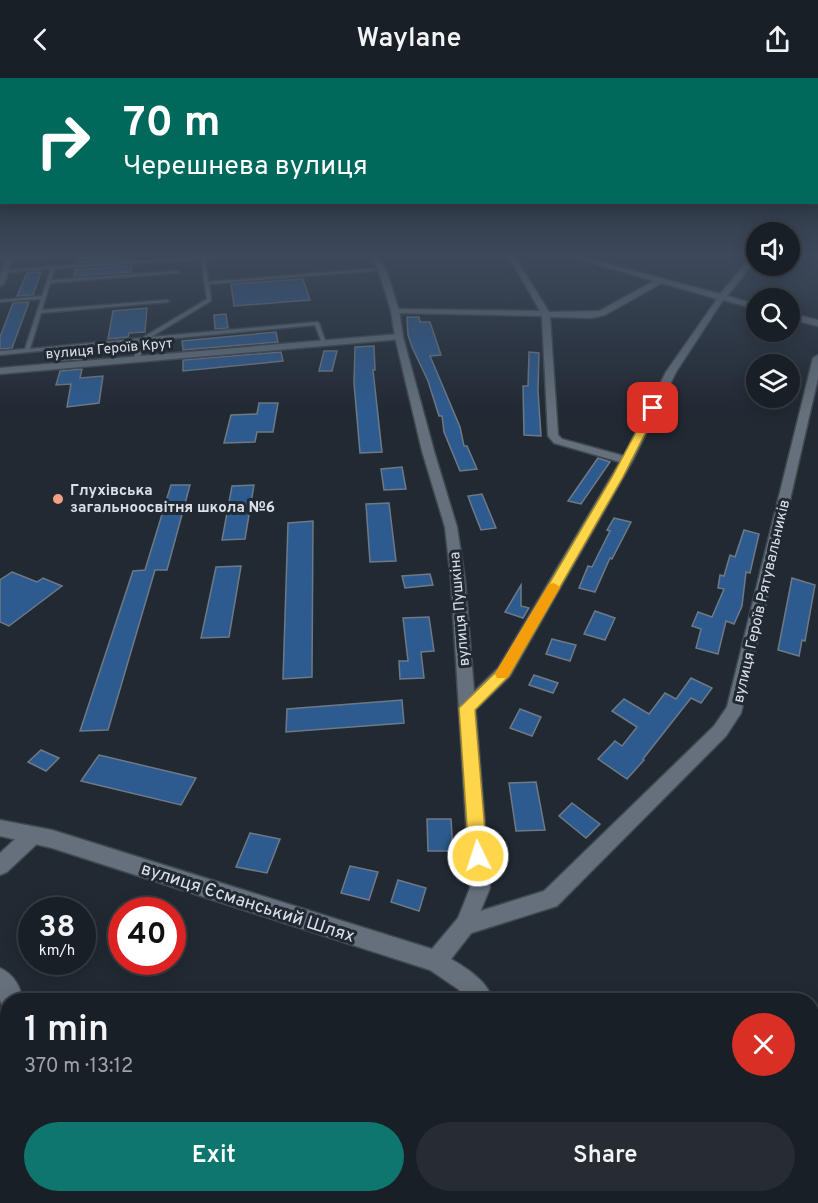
<!DOCTYPE html>
<html lang="en">
<head>
<meta charset="utf-8">
<style>
	:root { --surface:#191f26; --page:#262c32; --text:#f1f3f6; --muted:#9fa2a7; --line:#373d43; --accent:#0f766e }
	body { margin:0; font-family:Overpass,sans-serif; background:var(--page); color:var(--text); height:100vh; display:flex; flex-direction:column; font-size:22px; white-space:nowrap }
	* { box-sizing:border-box; margin:0 }
	p { font-size:20px; color:var(--muted) }
	.icon { flex:none; width:33px; height:33px; fill:none; stroke:currentColor; stroke-width:2; stroke-linecap:round; stroke-linejoin:round }
	.map { position:relative; flex:1; overflow:hidden }
	.panel { position:absolute; left:0px; top:915px; width:819px; height:210px; display:flex; flex-direction:column; background:var(--surface); border-radius:24px 24px 0 0; box-shadow:0 3px 15px #0003,0 0 0 2px var(--line) }
	.panel>* { flex:none }
	.hud { position:absolute; left:0px; top:0px; width:819px; height:126px; box-shadow:0 3px 15px #0003,0 0 0 2px var(--line); background:#00695c; color:#fff; overflow:hidden }
	.fabs { position:absolute; left:746px; top:144px; display:grid; gap:12px }
	.fabs a { display:grid; place-items:center; width:54px; height:54px; border-radius:50%; background:var(--surface); box-shadow:0 3px 15px #0003,0 0 0 2px var(--line); font-size:30px }
	.speed { position:absolute; left:18px; top:819px; display:flex; gap:12px; font-size:30px; font-weight:700; text-align:center }
	.speed>* { display:grid; place-content:center; width:78px; height:78px; border-radius:50%; background:var(--surface); box-shadow:0 3px 15px #0003,0 0 0 2px var(--line); line-height:1 }
	.speed small { font-size:15px; font-weight:400 }
	.speed .limit { border:9px solid #d22; background:#fff; color:#111 }
	.pin { position:absolute; display:grid; place-items:center; width:51px; height:51px; color:#fff; margin:-26px; border-radius:12px; box-shadow:0 3px 9px #0006 }
	.me { position:absolute; width:66px; margin:-33px; rotate:356deg; stroke-linejoin:round; filter:drop-shadow(0 0 4px #0008) }
	.turn { display:flex; align-items:center; gap:21px; height:126px; padding:0 24px; font-size:27px }
	.turn .icon { width:78px; height:78px; stroke-width:2.5 }
	.turn b { display:block; font-size:42px; line-height:51px }
	.round { display:grid; place-items:center; flex:none; width:63px; height:63px; border-radius:32px; background:var(--page) }
	.headline { display:flex; align-items:center; justify-content:space-between; height:102px; padding:0 24px }
	h1 { font-size:36px; font-weight:600; line-height:45px }
	.action { display:flex; gap:12px; margin-top:auto; padding:12px 24px }
	.action a { flex:1; height:69px; border-radius:36px; background:var(--accent); color:#fff; font-size:24px; font-weight:600; line-height:69px; text-align:center }
	.action a+a { background:var(--page); color:var(--text) }
	header { display:flex; justify-content:space-between; align-items:center; height:78px; padding:0 24px; background:var(--surface); font-size:27px; font-weight:600 }
	.map>svg:first-child { display:block }
	.building { fill:#2d5b8f; stroke:#6f7985; stroke-width:1.5 }
	.lines { fill:none; stroke-linecap:round; stroke-linejoin:round }
	.service-casing { stroke:#404850; stroke-width:3 }
	.minor-casing { stroke:#404850; stroke-width:3 }
	.tertiary-casing { stroke:#404850; stroke-width:3 }
	.service { fill:#66707c; fill-rule:evenodd }
	.minor { fill:#66707c; fill-rule:evenodd }
	.tertiary { fill:#66707c; fill-rule:evenodd }
	.route { fill:#ffd54a; stroke:#a68a30; stroke-width:1.5 }
	.slow { fill:#f59e0b }
	.poi-dot { fill:#f49f86; stroke:#212933; stroke-width:2 }
	.labels { text-anchor:middle; stroke-width:6; stroke-linejoin:round; paint-order:stroke }
	.far-street-label { font-size:14px; fill:#dbe0e7; stroke:#212933 }
	.poi-label { font-size:15px; font-weight:bold; fill:#dbe0e7; stroke:#212933; text-anchor:start }
	.street-label { font-size:15px; fill:#dbe0e7; stroke:#212933 }
	.near-street-label { font-size:18px; fill:#dbe0e7; stroke:#212933 }
</style>
</head>
<body>
<header><svg class="icon" aria-label="back" viewBox="0 0 24 24"><path d="M15 5l-7 7 7 7"/></svg>Waylane<svg class="icon" aria-label="share" viewBox="0 0 24 24"><path d="M12 15V3M7 8l5-5 5 5M5 13v7h14v-7"/></svg></header>
<div class="map">
<svg width="818" height="1125" viewBox="0 0 818 1125">
	<rect width="100%" height="100%" fill="#212933"/>
	<g class="building">
		<path d="M133 177V181L77 185 78 180Z"/>
		<path d="M132 188 131 194 74 198 75 192Z"/>
		<path d="M41 194 33 217 17 218 27 195Z"/>
		<path d="M303 201 310 222 234 228 231 206Z"/>
		<path d="M29 224 12 270 0 271V259L13 225Z"/>
		<path d="M147 230 145 254 129 255 128 259 108 261 113 233Z"/>
		<path d="M226 236 228 250 215 251 214 237Z"/>
		<path d="M407 239H419L420 244H430L441 277 430 278 460 349 464 368H467L477 391 460 393 444 354 442 338H439L428 303 412 269 408 257Z"/>
		<path d="M276 254 278 264 183 272 182 263Z"/>
		<path d="M374 268 375 292H373L382 374 360 375 354 305 355 269Z"/>
		<path d="M86 271 84 281 62 282 64 273Z"/>
		<path d="M324 273H337L332 293H319Z"/>
		<path d="M281 274 283 283 183 293V282Z"/>
		<path d="M529 274 539 275 538 313 541 358 524 357 523 308H528Z"/>
		<path d="M82 291 80 300 103 298 99 325 67 329 71 306 56 307 60 293Z"/>
		<path d="M259 325H278L273 354H257L255 364 224 365 231 337 257 336Z"/>
		<path d="M598 380 610 384 581 426 568 423Z"/>
		<path d="M402 389 406 411 384 412 381 391Z"/>
		<path d="M171 407H190L167 492H155L108 652 80 653 133 493 145 492Z"/>
		<path d="M254 407 245 461 222 462 232 408Z"/>
		<path d="M482 416 496 450 481 452 472 429 468 418Z"/>
		<path d="M389 425 396 483 370 484 366 426Z"/>
		<path d="M614 440 631 444 612 481 610 480 595 514 579 510 588 488 592 489 610 453 607 452Z"/>
		<path d="M313 443 312 599 283 601 288 445Z"/>
		<path d="M744 452 759 456 750 495 746 494 742 528 734 546 726 543 718 576 696 570 701 551 692 548 698 534 712 539 724 511 718 510 720 497 724 498 730 477 735 479Z"/>
		<path d="M241 488 229 559 201 560 216 489Z"/>
		<path d="M12 494 37 504 43 500 62 508 9 548 0 544V502Z"/>
		<path d="M430 496 433 507 405 510 402 498Z"/>
		<path d="M792 500 815 507 805 563 802 562 799 578 778 572Z"/>
		<path d="M521 507V528L529 530 523 540 505 534Z"/>
		<path d="M595 533 615 540 605 562 584 556Z"/>
		<path d="M429 539 434 573 421 574 424 600 400 601 399 583H408L403 540Z"/>
		<path d="M552 561 576 567 570 583 546 576Z"/>
		<path d="M534 597 558 605 553 615 529 607Z"/>
		<path d="M691 600 712 610 701 625 691 620 643 681 644 682 627 701 598 681 615 663 622 668 637 649 612 633 624 621 649 636 665 615 676 621Z"/>
		<path d="M402 622 404 645 286 654 287 631Z"/>
		<path d="M520 631 541 639 532 658 510 650Z"/>
		<path d="M41 672 59 680 46 693 28 684Z"/>
		<path d="M99 677 196 700 181 727 81 703Z"/>
		<path d="M536 704 545 752 516 753 509 705Z"/>
		<path d="M572 725 600 746 586 760 559 738Z"/>
		<path d="M427 741H451L453 773H428Z"/>
		<path d="M250 755 280 761 267 795 236 789Z"/>
		<path d="M350 788 378 794 369 822 341 815Z"/>
		<path d="M398 802 426 810 419 833 391 824Z"/>
	</g>
	<g class="lines">
		<defs>
			<path id="service" d="M160 177H164V181L249 177 205 181 208 204 382 190 384 191 382 192 209 206 211 223 151 259 317 244 319 245 326 265 324 266 322 265 315 247 145 263 143 264 140 281 137 283 134 281 138 263 0 277V273L25 271 41 221 0 224V222L42 218 51 191 5 194 4 192 160 181ZM201 181 207 221 142 260 30 271 41 235 167 224 169 223 167 222 42 232 50 205 177 195 179 194 177 193 51 202 55 191Z"/>
			<g id="minor">
				<path d="M36 177H69L65 179 13 182 4 206 0 208V197L6 183H0V179Z"/>
				<path d="M508 177H514L549 234 599 233 654 203 565 177H575L720 216 753 177H756V182L727 218 756 226V231L723 222 676 294 633 382 510 598 473 634 467 636 461 634 459 630 461 626 498 590 620 384 554 365 548 358 542 238 395 235 391 233 395 231 540 233ZM662 205 717 221 666 294 624 378 562 361 558 357 550 239 592 240 605 237Z"/>
				<path d="M789 235 818 242V248L789 241Z"/>
				<path d="M399 256 402 257V261L0 296V290Z"/>
				<path d="M818 277V300L741 635 726 658 557 828 465 857 458 854 455 847 458 840 544 813 714 648 727 629 813 280Z"/>
				<path d="M33 749 40 751 42 757 40 763 7 794 0 797V775L26 751Z"/>
				<path d="M0 890C13 896 21 908 22 922H8V932L3 930 0 922Z"/>
				<path d="M8 955V986L0 989V958Z"/>
			</g>
			<g id="tertiary">
				<path d="M370 177H376L386 191 399 233 403 259 434 373 457 449 465 502 490 810 472 854 451 881C468 891 487 903 493 922H468L458 911 430 892 52 770 0 758V742L52 752 432 871 458 840 470 810 451 502 445 449 422 373 395 259 391 233 378 191Z"/>
				<path d="M601 1118H632L635 1125H604Z"/>
			</g>
		</defs>
		<use href="#service" class="service-casing"/>
		<use href="#minor" class="minor-casing"/>
		<use href="#tertiary" class="tertiary-casing"/>
		<use href="#service" class="service"/>
		<use href="#minor" class="minor"/>
		<use href="#tertiary" class="tertiary"/>
	</g>
	<linearGradient id="sky" x2="0" y2="1"><stop stop-color="#12171c"/><stop offset="0.53" stop-color="#3d495b"/><stop offset="1" stop-color="#3d495b" stop-opacity="0"/></linearGradient>
	<rect width="818" height="334" fill="url(#sky)"/>
	<path class="route" d="M653 327 658 330 623 399 509 598 475 632 487 778 484 784 478 786 472 784 469 778 459 630 499 591 612 399 649 330Z"/>
	<path class="slow" d="M554 505 560 509 507 600H497L495 596 497 592 549 506Z"/>
	<circle class="poi-dot" cx="58" cy="421" r="6"/>
	<g class="labels">
		<g class="far-street-label">
			<text transform="translate(109 270) rotate(-5)" y="5">вулиця Героїв Крут</text>
		</g>
		<g class="poi-label">
			<text x="70" y="417">Глухівська<tspan x="70" dy="17">загальноосвітня школа №6</tspan></text>
		</g>
		<g class="street-label">
			<text transform="translate(761 523) rotate(-77)" y="5">вулиця Героїв Рятувальників</text>
			<text transform="translate(459 531) rotate(-95)" y="5">вулиця Пушкіна</text>
		</g>
		<g class="near-street-label">
			<text transform="translate(248 824) rotate(18)" y="6">вулиця Єсманський Шлях</text>
		</g>
	</g>
</svg>
<div class="fabs">
<a><svg class="icon" aria-label="sound" viewBox="0 0 24 24"><path d="M4 9h4l5-4v14l-5-4H4zM17 9q2 3 0 6"/></svg></a>
<a><svg class="icon" aria-label="search" viewBox="0 0 24 24"><circle cx="10" cy="10" r="6"/><path d="M15 15l6 6"/></svg></a>
<a><svg class="icon" aria-label="layers" viewBox="0 0 24 24"><path d="M12 4l9 5-9 5-9-5zM3 14l9 5 9-5"/></svg></a>
</div>
<div class="speed"><div>38<small>km/h</small></div><div class="limit">40</div></div>
<div class="pin" style="left:653px;top:330px;background:#d93025"><svg class="icon" aria-label="arrive" viewBox="0 0 24 24"><path d="M6 21V4h12l-3 4 3 4H6"/></svg></div>
<svg class="me" style="left:478px;top:778px" viewBox="-20 -20 40 40"><circle r="17" fill="#ffd54a" stroke="#fff" stroke-width="3"/><path d="M0-11L8 9 0 5-8 9z" fill="#fff"/></svg>
<div class="hud">
<div class="turn"><svg class="icon" aria-label="right" viewBox="0 0 24 24"><path d="M7 20v-9h11M14 6l5 5-5 5"/></svg><div><b>70 m</b>Черешнева вулиця</div></div>
</div>
<section class="panel">
<div class="headline"><div><h1>1 min</h1><p>370 m · 13:12</p></div><a class="round" style="background:#d93025;color:#fff"><svg class="icon" aria-label="close" viewBox="0 0 24 24"><path d="M6 6l12 12M18 6L6 18"/></svg></a></div>
<div class="action"><a>Exit</a><a>Share</a></div>
</section>
</div>
</body>
</html>
